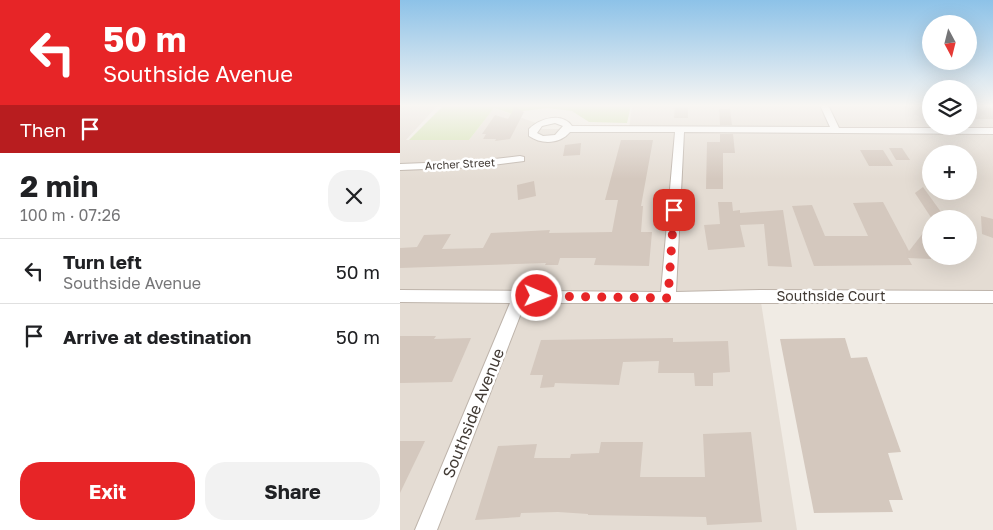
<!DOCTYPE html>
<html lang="en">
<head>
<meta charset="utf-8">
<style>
	:root { --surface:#fff; --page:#f2f2f2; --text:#202124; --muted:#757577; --line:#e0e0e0; --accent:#e72527 }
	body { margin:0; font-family:"Golos Text",sans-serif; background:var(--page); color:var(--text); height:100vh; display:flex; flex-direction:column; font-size:19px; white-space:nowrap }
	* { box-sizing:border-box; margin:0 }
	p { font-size:16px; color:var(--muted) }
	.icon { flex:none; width:28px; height:28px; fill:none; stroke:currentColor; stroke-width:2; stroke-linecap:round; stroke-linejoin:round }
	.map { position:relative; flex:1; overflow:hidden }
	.side { display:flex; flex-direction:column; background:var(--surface); width:400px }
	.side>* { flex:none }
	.hud { background:#e72527; color:#fff; overflow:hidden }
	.needle { width:32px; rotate:173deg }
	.buttons { position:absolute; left:522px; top:15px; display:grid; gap:10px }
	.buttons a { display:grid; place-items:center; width:55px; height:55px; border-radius:50%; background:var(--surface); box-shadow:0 5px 20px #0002; font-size:25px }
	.pin { position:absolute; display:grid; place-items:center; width:42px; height:42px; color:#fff; margin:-21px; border-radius:10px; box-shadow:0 2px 8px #0006 }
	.me { position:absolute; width:55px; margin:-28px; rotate:91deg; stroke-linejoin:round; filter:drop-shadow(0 0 4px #0008) }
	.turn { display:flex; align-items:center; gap:18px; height:105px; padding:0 20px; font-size:22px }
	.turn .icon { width:65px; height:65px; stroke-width:2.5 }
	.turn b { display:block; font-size:35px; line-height:42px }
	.then { display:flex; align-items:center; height:48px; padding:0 20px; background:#0003; gap:10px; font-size:19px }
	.round { display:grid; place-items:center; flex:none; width:52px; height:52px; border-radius:20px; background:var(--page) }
	.head { display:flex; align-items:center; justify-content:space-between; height:85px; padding:0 20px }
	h1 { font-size:30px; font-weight:700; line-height:38px }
	.cta { display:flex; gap:10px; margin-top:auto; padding:10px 20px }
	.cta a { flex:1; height:58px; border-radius:20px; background:var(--accent); color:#fff; font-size:20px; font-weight:700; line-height:58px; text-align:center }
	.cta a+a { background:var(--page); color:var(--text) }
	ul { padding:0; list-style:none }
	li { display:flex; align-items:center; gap:15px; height:65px; padding:0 20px; border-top:1px solid var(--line) }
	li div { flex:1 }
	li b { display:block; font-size:19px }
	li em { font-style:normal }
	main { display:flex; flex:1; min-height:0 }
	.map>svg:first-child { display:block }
	.residential { fill:#e4dcd3; fill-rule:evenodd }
	.green { fill:#d3e2b0 }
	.building { fill:#d4c8be }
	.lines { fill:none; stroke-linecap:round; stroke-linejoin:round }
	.street-casing { stroke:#beb4ab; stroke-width:2 }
	.street { fill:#fff; fill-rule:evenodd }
	.route { stroke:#e72527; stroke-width:9; stroke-dasharray:0 16.2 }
	.labels { text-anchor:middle; stroke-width:5; stroke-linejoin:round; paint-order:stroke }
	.far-street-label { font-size:11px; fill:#423b35; stroke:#fff }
	.street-label { font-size:14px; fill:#423b35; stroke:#fff }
	.near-street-label { font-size:16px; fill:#423b35; stroke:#fff }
</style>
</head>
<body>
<main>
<section class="side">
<div class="hud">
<div class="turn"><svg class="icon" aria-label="left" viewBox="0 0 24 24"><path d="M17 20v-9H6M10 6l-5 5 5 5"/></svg><div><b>50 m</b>Southside Avenue</div></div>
<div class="then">Then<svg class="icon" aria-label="arrive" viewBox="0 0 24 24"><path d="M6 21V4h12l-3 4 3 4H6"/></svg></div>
</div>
<div class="head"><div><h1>2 min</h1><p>100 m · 07:26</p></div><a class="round"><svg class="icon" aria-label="close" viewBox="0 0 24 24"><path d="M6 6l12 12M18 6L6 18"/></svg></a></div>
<ul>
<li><svg class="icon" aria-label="left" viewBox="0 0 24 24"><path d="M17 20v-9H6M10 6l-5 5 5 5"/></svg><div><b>Turn left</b><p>Southside Avenue</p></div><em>50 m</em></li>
<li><svg class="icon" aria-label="arrive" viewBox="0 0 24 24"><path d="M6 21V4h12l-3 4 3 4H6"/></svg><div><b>Arrive at destination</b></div><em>50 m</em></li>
</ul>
<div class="cta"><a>Exit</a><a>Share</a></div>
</section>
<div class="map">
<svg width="593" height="530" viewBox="0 0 593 530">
	<rect width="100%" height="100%" fill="#f0ebe4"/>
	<path class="residential" d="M232 105H531V126H569V105H593V297L360 296 397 530H0V106H37L6 140H69L94 108 139 124 133 129H229ZM531 154H569V191H531ZM531 219H569V256H531Z"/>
	<path class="green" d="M44 105H231L227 123 189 122 172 111 148 108 123 111 115 115 94 108 69 140H9Z"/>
	<g class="building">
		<rect x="569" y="105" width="24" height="14"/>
		<path d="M275 106H288V118H274Z"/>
		<path d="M115 107 124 112 110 139 95 141 96 139H83L86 134H82L95 115 108 119Z"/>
		<path d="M319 109H330L332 125H320Z"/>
		<path d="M320 134H333L335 153H323V189H306L307 142H320Z"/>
		<path d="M221 140H253L241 206H243L241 232H252L249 266 194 265 196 258H160L158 265H145L146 263 0 268V248L17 247 24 235 51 234 42 249 83 248 91 233 150 230 149 233 212 232 218 200H205Z"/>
		<path d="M181 143 180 155 163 156 165 145Z"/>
		<path d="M489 148H502L510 160H496Z"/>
		<path d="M460 150H483L493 166H469Z"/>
		<path d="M134 181 136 196 118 200 117 185Z"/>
		<path d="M523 187 546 219H532L515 193Z"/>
		<path d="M318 202H332L333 211 340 210V213L383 210 392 267 368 266 364 224 340 225 345 247 308 250 304 225 320 224Z"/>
		<path d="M483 202 509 251 531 223V259L508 258 512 265 414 266 392 206 412 205 425 236H468L453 203Z"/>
		<path d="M581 216 593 219V238L582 234Z"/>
		<path d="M0 336H36L34 339 71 338 52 382 0 383Z"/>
		<path d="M273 338V342L328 341 330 372 313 373V386H295L294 373H258L259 361 223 362 219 385 155 383 154 387 140 388 143 375H130L141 340Z"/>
		<path d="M445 338 451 358 467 357 501 452 488 453 503 500H489L493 512 414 513 380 339Z"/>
		<path d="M351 432 362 522 307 525 306 517 188 515V514L158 512 121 513 120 517 75 520 98 446 137 444 134 458H170L171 454 199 453 201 442H243L240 477H305L303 434Z"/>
		<path d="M0 441H25L0 493Z"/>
	</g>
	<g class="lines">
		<defs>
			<g id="street">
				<path d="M420 105H428L439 128H593V134L284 132 276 292 360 290 593 291V303H125L37 530H15L110 303 0 302V290L261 292 275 132H170C160 144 142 145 129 136V129C140 118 162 112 172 126L430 127ZM155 123 163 126 155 135 143 136 137 133 142 126Z"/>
				<path d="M120 156 124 157V161L77 167 0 170V164L77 161Z"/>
			</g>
		</defs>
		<use href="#street" class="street-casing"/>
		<use href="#street" class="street"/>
	</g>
	<linearGradient id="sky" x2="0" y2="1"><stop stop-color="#8dc2e8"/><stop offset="0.59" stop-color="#f8f6f3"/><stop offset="1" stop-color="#f8f6f3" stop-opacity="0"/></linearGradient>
	<rect width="593" height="179" fill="url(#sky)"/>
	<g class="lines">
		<path class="route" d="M137 296 268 298 274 210"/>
	</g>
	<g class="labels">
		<g class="far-street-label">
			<text transform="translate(60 164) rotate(-3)" y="4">Archer Street</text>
		</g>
		<g class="street-label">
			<text x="431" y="301">Southside Court</text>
		</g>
		<g class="near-street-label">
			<text transform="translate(73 413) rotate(-68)" y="6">Southside Avenue</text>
		</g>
	</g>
</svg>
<div class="buttons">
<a><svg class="needle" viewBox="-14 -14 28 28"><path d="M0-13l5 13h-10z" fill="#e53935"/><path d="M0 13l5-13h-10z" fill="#757577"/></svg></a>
<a><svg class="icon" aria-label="layers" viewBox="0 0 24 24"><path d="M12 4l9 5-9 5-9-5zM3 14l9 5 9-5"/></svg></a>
<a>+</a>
<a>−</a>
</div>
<div class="pin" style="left:274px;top:210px;background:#d93025"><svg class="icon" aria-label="arrive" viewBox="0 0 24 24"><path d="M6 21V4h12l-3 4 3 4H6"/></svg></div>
<svg class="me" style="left:137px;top:296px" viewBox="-20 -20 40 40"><circle r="17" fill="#e72527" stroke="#fff" stroke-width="3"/><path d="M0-11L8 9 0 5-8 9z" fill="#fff"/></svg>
</div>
</main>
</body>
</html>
